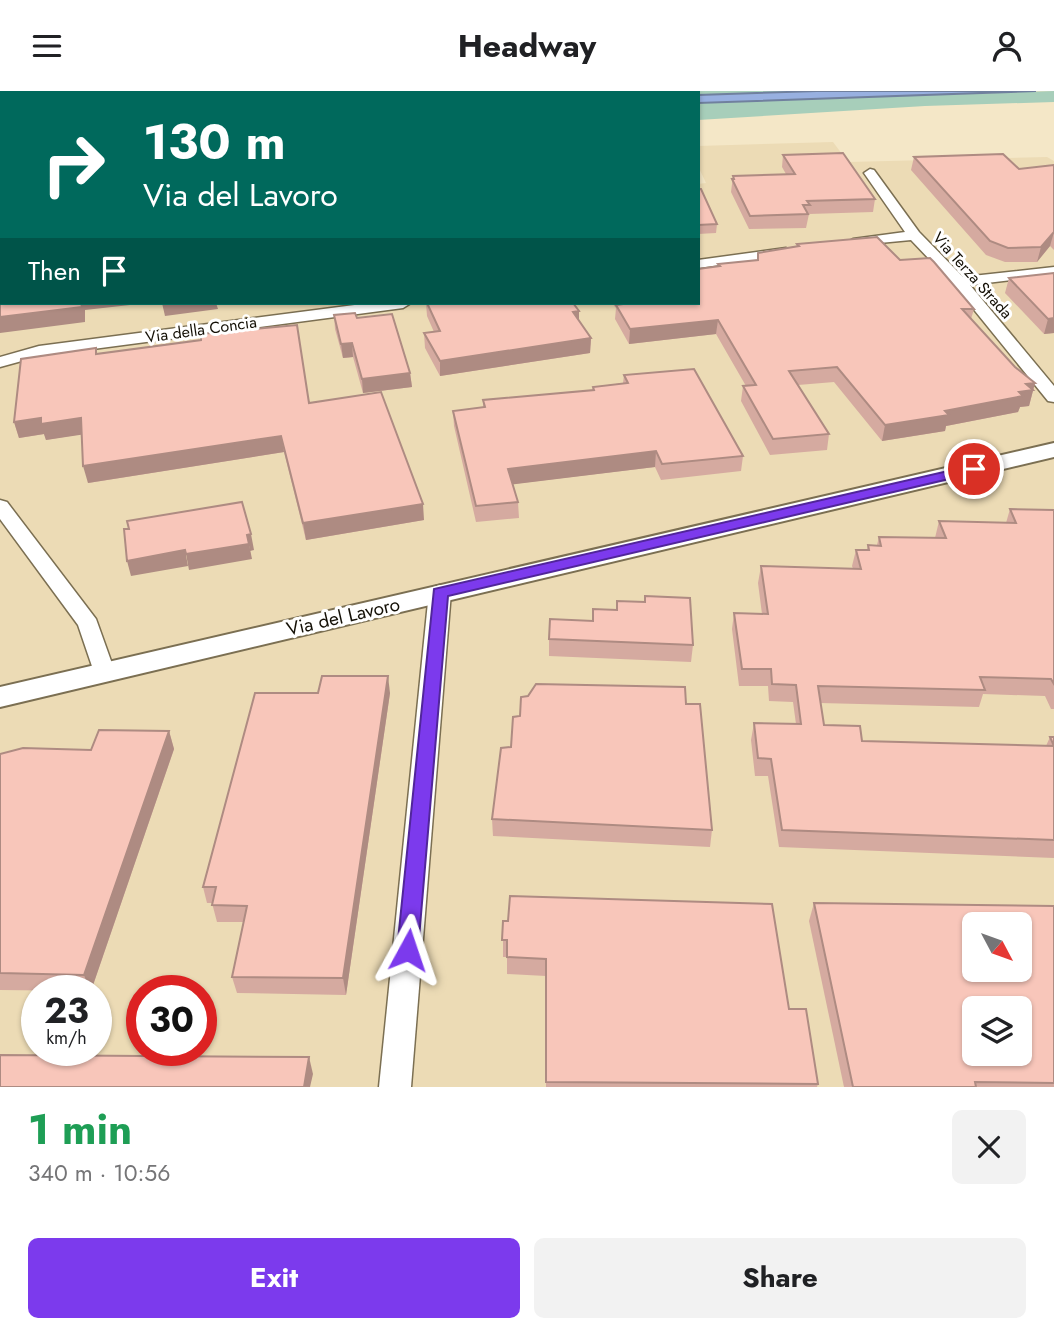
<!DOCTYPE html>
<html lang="en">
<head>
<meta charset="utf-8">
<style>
	:root { --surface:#fff; --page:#f2f2f2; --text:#202124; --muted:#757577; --accent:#7c3aed }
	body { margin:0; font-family:Jost,sans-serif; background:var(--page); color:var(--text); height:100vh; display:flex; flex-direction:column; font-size:26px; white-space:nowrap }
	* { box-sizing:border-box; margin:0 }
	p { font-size:23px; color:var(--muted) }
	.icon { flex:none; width:38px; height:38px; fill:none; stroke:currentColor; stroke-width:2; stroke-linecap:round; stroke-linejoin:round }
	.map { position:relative; height:996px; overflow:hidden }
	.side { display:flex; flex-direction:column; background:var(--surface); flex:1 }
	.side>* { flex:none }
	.guide { position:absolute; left:0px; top:0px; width:700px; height:214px; box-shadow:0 2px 5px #0004; background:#00695c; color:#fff; overflow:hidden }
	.needle { width:46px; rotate:131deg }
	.fabs { position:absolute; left:962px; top:821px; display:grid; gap:14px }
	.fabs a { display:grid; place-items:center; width:70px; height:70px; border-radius:10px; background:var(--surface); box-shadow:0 2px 5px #0004; font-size:35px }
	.speed { position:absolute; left:21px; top:884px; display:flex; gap:14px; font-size:35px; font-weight:700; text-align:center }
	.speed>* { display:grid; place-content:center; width:91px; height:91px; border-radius:50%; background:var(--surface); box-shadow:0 2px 5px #0004; line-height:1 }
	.speed small { font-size:18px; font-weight:400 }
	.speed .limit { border:10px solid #d22; background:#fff; color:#111 }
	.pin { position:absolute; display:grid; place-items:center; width:60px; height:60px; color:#fff; margin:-30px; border:4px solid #fff; border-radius:50%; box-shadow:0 2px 7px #0007 }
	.me { position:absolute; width:77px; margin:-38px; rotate:5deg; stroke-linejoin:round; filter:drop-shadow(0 0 5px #0008) }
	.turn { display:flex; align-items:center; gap:24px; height:147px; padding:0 28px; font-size:32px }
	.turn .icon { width:91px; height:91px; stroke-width:2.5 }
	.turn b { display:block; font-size:49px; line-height:60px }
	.then { display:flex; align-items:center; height:66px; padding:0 28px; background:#0003; gap:14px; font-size:26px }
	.round { display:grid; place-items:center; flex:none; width:74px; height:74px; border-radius:10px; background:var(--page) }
	.summary { display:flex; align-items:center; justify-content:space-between; height:119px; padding:0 28px }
	h1 { font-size:42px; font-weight:700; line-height:52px; color:#1e9e55 }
	.cta { display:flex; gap:14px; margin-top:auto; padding:14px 28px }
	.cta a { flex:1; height:80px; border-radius:10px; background:var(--accent); color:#fff; font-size:28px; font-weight:700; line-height:80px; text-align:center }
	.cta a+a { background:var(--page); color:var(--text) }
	header { display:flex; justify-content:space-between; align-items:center; height:91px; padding:0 28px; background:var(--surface); font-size:32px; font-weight:700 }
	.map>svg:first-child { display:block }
	.built { fill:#ecdbb5; fill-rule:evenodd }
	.green { fill:#a7ceba }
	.water { fill:#98b0e0; stroke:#70809e; stroke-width:2 }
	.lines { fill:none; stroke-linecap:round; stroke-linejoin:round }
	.minor-casing { stroke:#7b6f52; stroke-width:3 }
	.tertiary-casing { stroke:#7b6f52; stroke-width:4 }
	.secondary-casing { stroke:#7b6f52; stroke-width:3 }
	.minor { fill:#fff; fill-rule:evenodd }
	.tertiary { fill:#fff; fill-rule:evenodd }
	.secondary { fill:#fce4e6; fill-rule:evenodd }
	.wall { fill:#d5aaa0 }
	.shaded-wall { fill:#ae8b82 }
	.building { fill:#f8c6ba; stroke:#ae8b82; stroke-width:2; fill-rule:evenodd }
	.route { fill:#7c3aed; stroke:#51269a; stroke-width:2 }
	.labels { text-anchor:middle; stroke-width:6; stroke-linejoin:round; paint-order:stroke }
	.far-street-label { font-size:16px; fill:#130f05; stroke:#fff }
	.street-label { font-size:19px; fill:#130f05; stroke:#fff }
</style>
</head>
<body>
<header><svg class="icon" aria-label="menu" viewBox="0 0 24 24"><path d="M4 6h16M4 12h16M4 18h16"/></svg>Headway<svg class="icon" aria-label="person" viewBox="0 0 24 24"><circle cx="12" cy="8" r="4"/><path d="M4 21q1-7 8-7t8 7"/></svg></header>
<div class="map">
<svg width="1054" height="996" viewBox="0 0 1054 996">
	<rect width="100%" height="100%" fill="#f4e7c7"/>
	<path class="built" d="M833 51 848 71 1047 66 1054 70V996H0V112L2 212H698V93L706 92 698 75V55ZM975 833H1020V878H975ZM37 900H96V959H37ZM142 900H201V959H142ZM975 917H1020V962H975Z"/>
	<g class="green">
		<path d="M610 0H817L698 4V2H554Z"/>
		<path d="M1054 0V11L925 15 698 29V12Z"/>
	</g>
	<path class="water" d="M817 0H1036L698 12V4Z"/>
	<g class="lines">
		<defs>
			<g id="minor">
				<path d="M870 78 874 79 919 141 963 186 1054 176V184L970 194 1054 295V311L1048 310 954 194 911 149 848 155 846 152 853 148 905 141 864 82Z"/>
				<path d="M786 157 793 161 791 164 698 177V169Z"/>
				<path d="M370 212H411L403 217 40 265 0 276V266L39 255Z"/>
				<path d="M0 409 7 411 96 528 115 581 112 587 104 589 96 587 78 534 0 428Z"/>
				<path d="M440 494 447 496 451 501 411 996H379L429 501 433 496Z"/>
			</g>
			<path id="tertiary" d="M1054 352V366L0 616V596Z"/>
			<g id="secondary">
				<path d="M371 0H431L369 2Z"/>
				<rect x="0" y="11" width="2" height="10"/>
			</g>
		</defs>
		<use href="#minor" class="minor-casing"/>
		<use href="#tertiary" class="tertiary-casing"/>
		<use href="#secondary" class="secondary-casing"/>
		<use href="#minor" class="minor"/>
		<use href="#tertiary" class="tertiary"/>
		<use href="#secondary" class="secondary"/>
	</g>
	<g class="wall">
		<path d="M783 64 875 108 873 121 809 123 806 137 749 138 731 101 733 85 786 83 782 76Z"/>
		<path d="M914 66 1019 78 1054 74V159L1050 155 1037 171H1005L986 164 911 79Z"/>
		<path d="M698 98 717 133 716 142 698 143Z"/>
		<path d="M797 153 900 169 974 218 971 228 1015 276 1035 292 1029 315 1020 316 1018 321 946 335 945 340 882 350 834 291 798 294 829 343 827 359 770 364 741 310 743 295H746L716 243 629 253 615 228 616 217 612 212H698L718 176V173L757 169 758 162 796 155Z"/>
		<path d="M1054 182V242L1044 243 1005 202 1009 187Z"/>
		<path d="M426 212 579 230 591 247 590 262 440 285 425 257 424 242 434 241 427 225Z"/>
		<path d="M334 224 357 227 410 282 412 296 363 302 353 266 343 267 335 238Z"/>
		<path d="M98 263 309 312 424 429 306 449 284 361 88 392 82 343 46 349 44 343 19 347 14 331Z"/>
		<path d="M624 284 743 365 741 380 661 389 655 376 513 393 518 411 519 427 476 431 454 335 453 320 483 317V309L592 299 593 296 623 292Z"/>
		<path d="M1010 418 1054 419V618H1051L1045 605 983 603 979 616 820 612 824 634 862 650 1046 655 1050 646H1054V767L779 756 768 685H755L751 649 754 632 796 633 793 611 769 610 768 595H739L732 538 734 522 762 523 758 492 761 475 853 478 852 475 856 459H867L868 454H877L879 446 935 447 939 430 1006 432Z"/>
		<path d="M549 548 693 554 691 571 549 565Z"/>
		<path d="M318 602H390L346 904 237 902 232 886 244 831H217L212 812H207L203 796Z"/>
		<path d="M686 613 712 739 710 756 493 745 492 728 511 656Z"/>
		<path d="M169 640 174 658 91 900 0 899V663L91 659Z"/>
		<path d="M814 812 1054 815V996H844L809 830Z"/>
		<path d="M503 830 789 918 818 993 817 996H546V885L507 883V866H503Z"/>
	</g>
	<g class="shaded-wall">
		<path d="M1054 141 1050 155 1037 171 1041 156Z"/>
		<path d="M81 212H148L85 219V231L0 242V226Z"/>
		<path d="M162 212H216L218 218 165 225Z"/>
		<path d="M579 220V235L573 221Z"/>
		<path d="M1054 227V242L1044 243 1048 228Z"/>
		<path d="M718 229 716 243 629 253 630 238Z"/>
		<path d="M591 247 590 262 440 285V270Z"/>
		<path d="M352 252 353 266 343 267 341 253Z"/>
		<path d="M410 282 412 296 363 302 362 288Z"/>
		<path d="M1035 292 1029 315 1020 316 1018 321 946 335 945 340 882 350 885 334 1019 301 1026 293Z"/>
		<path d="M41 327H81L86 343 46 349 44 343 19 347 14 331Z"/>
		<path d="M281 345 284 361 88 392 83 375Z"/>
		<path d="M656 360 655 376 508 394V378Z"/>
		<path d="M423 413 424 429 306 449 303 432Z"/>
		<path d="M251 443 254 459 250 460 247 444Z"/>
		<path d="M249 453 252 468 189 479 186 463Z"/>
		<path d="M185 459 188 475 131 485 127 470Z"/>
		<path d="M388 585 390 602 346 904 343 887Z"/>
		<path d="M169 640 174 658 91 900H90L84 884Z"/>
		<path d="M309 966 313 983 310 996H304Z"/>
	</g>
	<g class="building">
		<path d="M843 62 875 108 807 110 810 114H803L808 123 750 125 732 88H734L733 85 795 83 783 64Z"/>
		<path d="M1003 63 1019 78 1054 74V141L1041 156 1008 157 990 150 914 66Z"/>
		<path d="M698 98H701L717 133 698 134Z"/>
		<path d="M0 142H2V212H81L82 216 0 226Z"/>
		<path d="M877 146 900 169 930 167 934 171 974 218H962L1015 276 1035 292 1026 293 1033 299 1019 301 1023 305 945 320 949 324 885 334 837 276 789 280 829 343 773 348 743 295 756 294 718 229 630 238 616 214 623 213 622 212H698V178L720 175 718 173 758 169V162L799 155 797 153Z"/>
		<path d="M1054 182V227L1048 228 1009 187Z"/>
		<path d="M427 212H573L579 220 573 221 591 247 440 270 424 242 440 240Z"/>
		<path d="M355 222 357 227 392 223 410 282 362 288 352 252 341 253 334 224Z"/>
		<path d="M297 234 309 312 381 301 423 413 303 432 281 345 83 375 81 327 41 333V327L14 331 21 268 96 257V263L201 249V243Z"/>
		<path d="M694 278 743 365 662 373 656 360 508 378 518 411 476 415 453 320 485 316 483 309 594 299 593 296 628 292 624 284Z"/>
		<path d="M242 411 251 443 247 444 249 453 186 463 185 459 127 470 124 438H129L127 430Z"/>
		<path d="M1010 418 1054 419V593L1051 588 980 586 985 599 818 595 824 634 860 635 862 650 1054 655 1050 646H1054V749L782 739 771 668 758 667 754 632 801 633 796 594 772 593 771 578H742L734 522 768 523 761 475 861 478 856 459H869L868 454 881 455 879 446 946 447 939 430 1016 432Z"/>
		<path d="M645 505 690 507 693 554 549 548 550 528 593 530V518L617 519V510L645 511Z"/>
		<path d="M322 585H388L343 887 232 886 247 815 212 814 216 796H203L255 602H318Z"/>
		<path d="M536 593 685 596 686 613H700L712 739 492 728 501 657 511 656 513 626 520 625 521 606 528 605Z"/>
		<path d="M99 639 169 640 84 884 0 882V663L23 657 91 659Z"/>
		<path d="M510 805 772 813 789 918H806L818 993 546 991V868L507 866V849H502L503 830H508Z"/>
		<path d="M814 812 1054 815V992L975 991 976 996H853ZM975 833H1020V878H975ZM975 917H1020V962H975Z"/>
		<path d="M0 964 309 966 304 996H0Z"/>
	</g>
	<path class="route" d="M974 374 981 378 979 381 448 505 418 859 415 865 408 868 400 865 397 859 434 498Z"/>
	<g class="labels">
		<g class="far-street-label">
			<text transform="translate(973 184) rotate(48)" y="6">Via Terza Strada</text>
			<text transform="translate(201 238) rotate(-8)" y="6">Via della Concia</text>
		</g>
		<g class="street-label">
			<text transform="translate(343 525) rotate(-13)" y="7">Via del Lavoro</text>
		</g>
	</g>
</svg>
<div class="fabs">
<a><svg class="needle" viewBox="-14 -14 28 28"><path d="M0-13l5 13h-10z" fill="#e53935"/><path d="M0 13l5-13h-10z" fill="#757577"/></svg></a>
<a><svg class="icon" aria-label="layers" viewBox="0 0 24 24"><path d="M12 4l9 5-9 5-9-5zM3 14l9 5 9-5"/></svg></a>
</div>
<div class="speed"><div>23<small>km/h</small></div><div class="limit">30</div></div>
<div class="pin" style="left:974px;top:378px;background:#d93025"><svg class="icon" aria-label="arrive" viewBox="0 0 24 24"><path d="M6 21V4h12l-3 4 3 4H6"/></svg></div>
<svg class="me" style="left:408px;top:859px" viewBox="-20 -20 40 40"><path d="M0-17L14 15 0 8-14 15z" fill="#7c3aed" stroke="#fff" stroke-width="4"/></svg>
<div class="guide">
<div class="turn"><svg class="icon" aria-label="right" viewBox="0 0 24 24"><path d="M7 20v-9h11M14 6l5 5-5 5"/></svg><div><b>130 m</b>Via del Lavoro</div></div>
<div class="then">Then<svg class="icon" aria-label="arrive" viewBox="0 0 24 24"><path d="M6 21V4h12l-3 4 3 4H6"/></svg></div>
</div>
</div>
<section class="side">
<div class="summary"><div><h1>1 min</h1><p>340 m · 10:56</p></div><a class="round"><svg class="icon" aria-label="close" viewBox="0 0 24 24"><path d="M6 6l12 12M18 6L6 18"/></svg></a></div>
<div class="cta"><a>Exit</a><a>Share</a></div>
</section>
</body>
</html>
